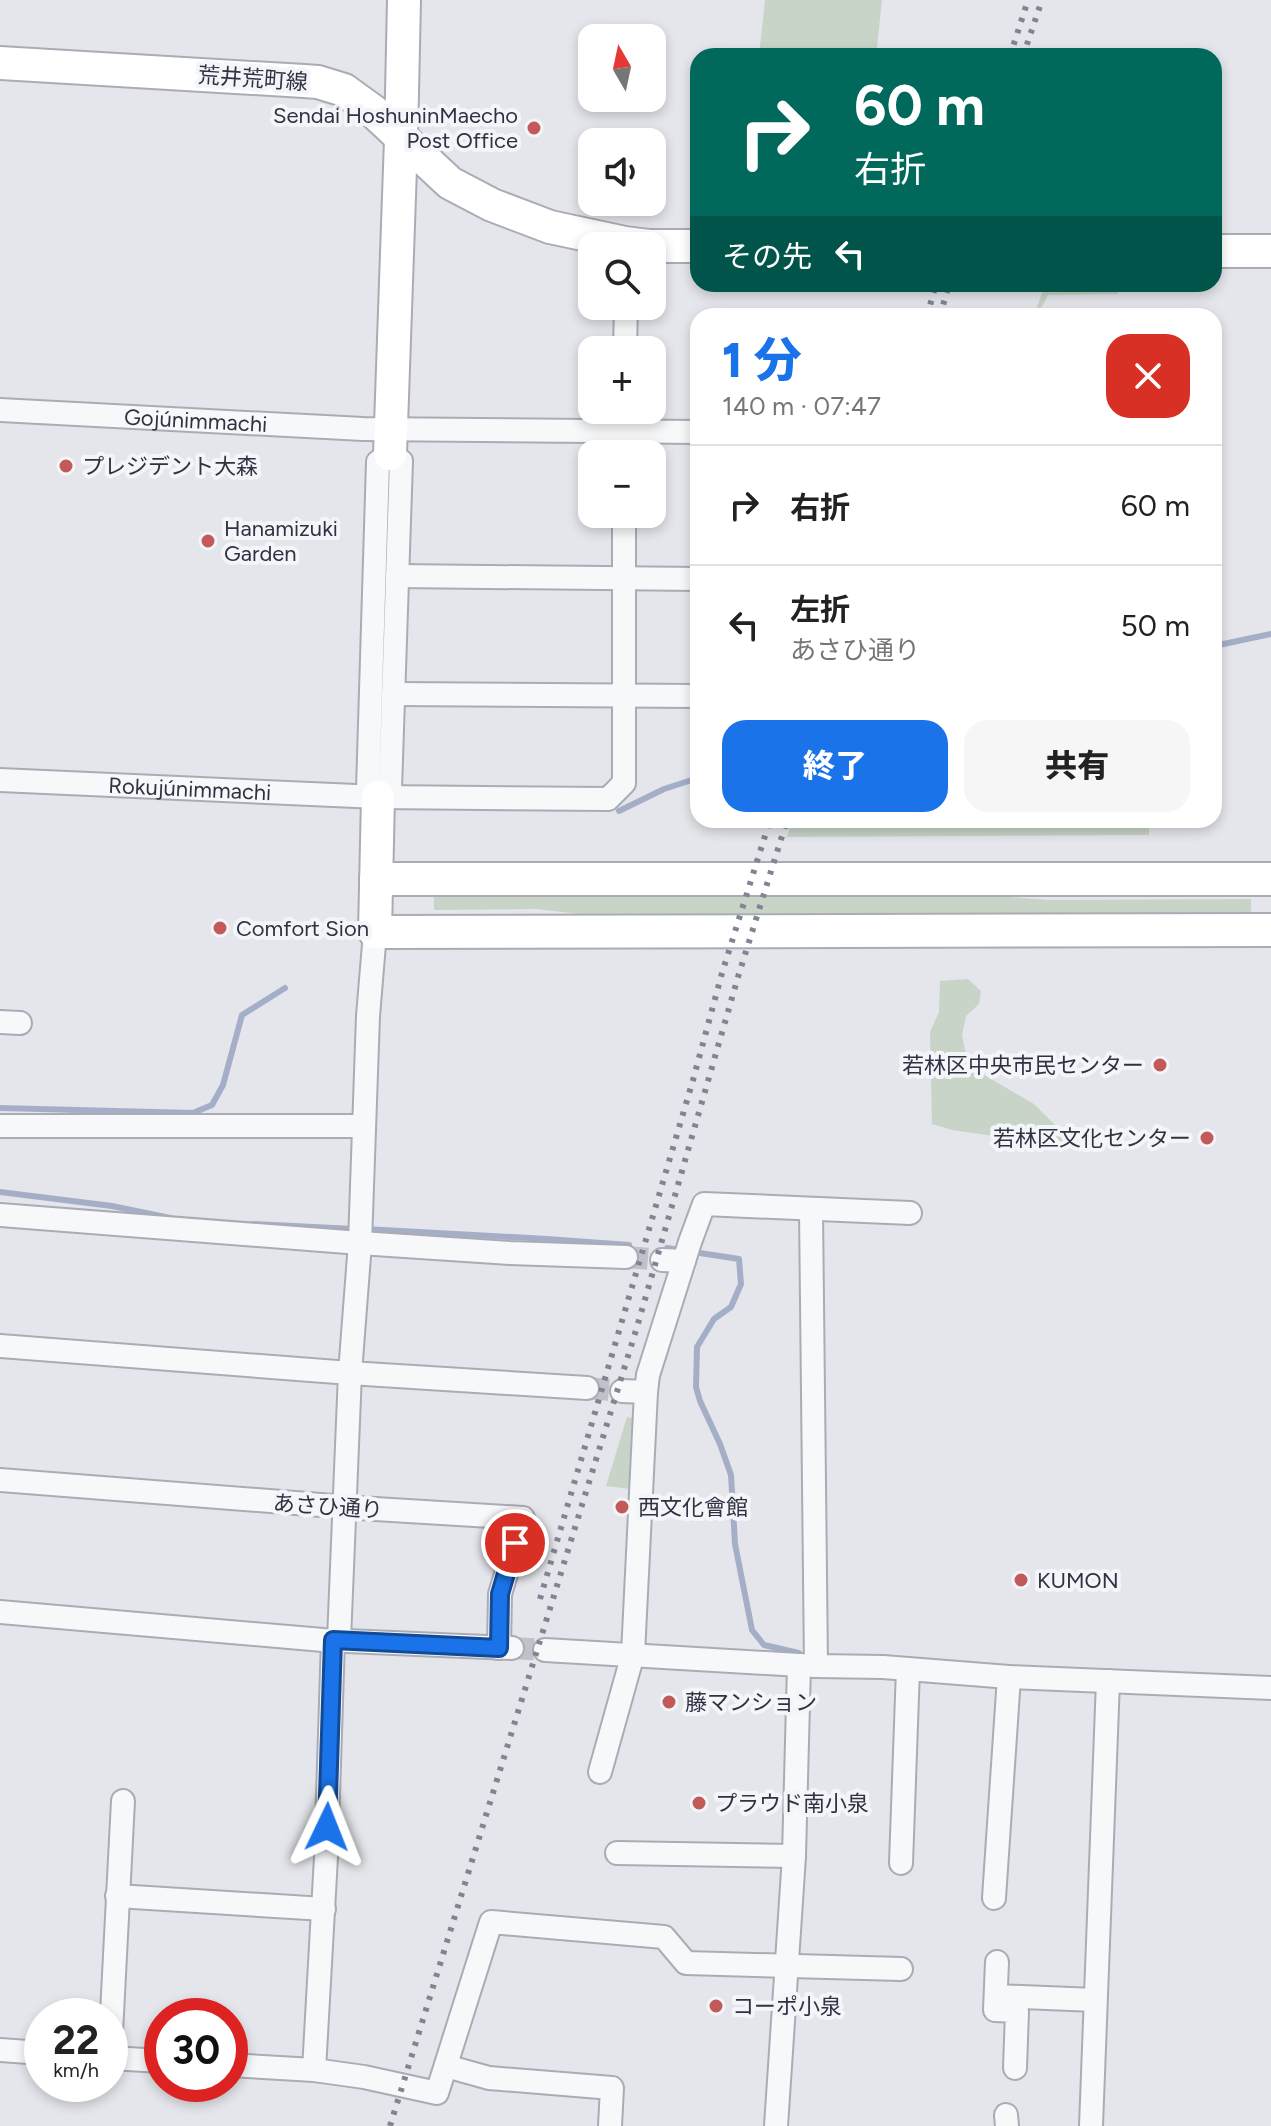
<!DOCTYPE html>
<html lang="ja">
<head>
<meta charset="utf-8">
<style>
	:root { --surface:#fff; --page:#f6f6f6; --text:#222; --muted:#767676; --line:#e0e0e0; --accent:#1a73e8 }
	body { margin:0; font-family:Figtree,"Noto Sans JP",sans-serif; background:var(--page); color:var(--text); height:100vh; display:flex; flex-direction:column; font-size:30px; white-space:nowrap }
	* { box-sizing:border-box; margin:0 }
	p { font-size:26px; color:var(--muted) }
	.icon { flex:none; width:44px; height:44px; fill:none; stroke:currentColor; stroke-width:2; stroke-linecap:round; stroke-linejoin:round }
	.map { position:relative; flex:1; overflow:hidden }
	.panel { position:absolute; left:690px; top:308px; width:532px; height:520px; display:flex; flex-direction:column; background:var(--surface); border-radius:24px; box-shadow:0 4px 12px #0003 }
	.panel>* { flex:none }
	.hud { position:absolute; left:690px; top:48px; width:532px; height:244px; border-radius:24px; box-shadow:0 4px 12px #0003; background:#00695c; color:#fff; overflow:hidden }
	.needle { width:52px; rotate:351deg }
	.controls { position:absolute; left:578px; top:24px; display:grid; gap:16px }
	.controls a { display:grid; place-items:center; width:88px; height:88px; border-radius:16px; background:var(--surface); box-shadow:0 4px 12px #0003; font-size:40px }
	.speed { position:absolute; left:24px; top:1998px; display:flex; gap:16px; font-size:40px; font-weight:700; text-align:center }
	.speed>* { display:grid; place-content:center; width:104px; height:104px; border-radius:50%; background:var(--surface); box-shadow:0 4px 12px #0003; line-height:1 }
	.speed small { font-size:20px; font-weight:400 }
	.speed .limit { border:12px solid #d22; background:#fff; color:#111 }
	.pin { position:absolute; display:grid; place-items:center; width:68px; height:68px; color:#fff; margin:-34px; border:4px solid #fff; border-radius:50%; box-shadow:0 2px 8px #0007 }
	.me { position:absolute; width:88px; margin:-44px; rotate:2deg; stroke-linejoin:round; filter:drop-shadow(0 0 6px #0008) }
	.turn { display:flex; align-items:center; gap:28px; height:168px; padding:0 32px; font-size:36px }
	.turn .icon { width:104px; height:104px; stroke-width:2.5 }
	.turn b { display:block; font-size:56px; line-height:68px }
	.then { display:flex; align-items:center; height:76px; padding:0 32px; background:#0003; gap:16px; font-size:30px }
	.round { display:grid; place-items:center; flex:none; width:84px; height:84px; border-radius:24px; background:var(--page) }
	.summary { display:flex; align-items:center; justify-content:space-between; height:136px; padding:0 32px }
	h1 { font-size:48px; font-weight:800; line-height:60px; color:var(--accent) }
	.primary-button { display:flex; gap:16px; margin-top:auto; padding:16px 32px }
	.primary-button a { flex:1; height:92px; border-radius:24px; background:var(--accent); color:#fff; font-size:32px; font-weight:800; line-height:92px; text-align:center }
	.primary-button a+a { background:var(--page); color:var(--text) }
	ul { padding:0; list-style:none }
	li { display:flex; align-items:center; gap:24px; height:120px; padding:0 32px; border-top:2px solid var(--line) }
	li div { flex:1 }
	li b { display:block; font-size:30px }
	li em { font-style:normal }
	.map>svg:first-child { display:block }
	.green { fill:#c8d4c7 }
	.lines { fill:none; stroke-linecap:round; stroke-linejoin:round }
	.stream { stroke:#a4afc7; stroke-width:6 }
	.street-tunnel { stroke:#c0c2c9; stroke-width:22; stroke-dasharray:22 11; stroke-linecap:butt }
	.street-casing { stroke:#aaacb5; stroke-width:26 }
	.secondary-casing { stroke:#aaacb5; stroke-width:36 }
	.street { stroke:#f7f8fa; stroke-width:22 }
	.secondary { stroke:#fff; stroke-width:32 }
	.rail { stroke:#808493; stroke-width:6; stroke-dasharray:4 8; stroke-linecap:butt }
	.route-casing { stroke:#114b97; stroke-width:20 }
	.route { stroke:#1a73e8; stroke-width:14 }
	.poi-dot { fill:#c15a59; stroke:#f4f5f8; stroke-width:3 }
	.labels { text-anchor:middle; stroke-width:8; stroke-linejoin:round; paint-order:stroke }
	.street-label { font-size:22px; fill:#2e3242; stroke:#f4f5f8 }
	.poi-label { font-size:22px; fill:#2e3242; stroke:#f4f5f8; text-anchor:start }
</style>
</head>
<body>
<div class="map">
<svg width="1271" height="2126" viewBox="0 0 1271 2126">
	<rect width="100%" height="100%" fill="#e5e6eb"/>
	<g class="green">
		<path d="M765 0H882L876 56H759Z"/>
		<path d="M1045 284 1117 285 1118 294 1048 295 1037 316H1034Z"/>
		<path d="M792 820H1149V835L787 837Z"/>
		<path d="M931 891 1049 900 1251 899V918L632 920 536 909 434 910V892Z"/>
		<path d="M968 979 981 991 979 1004 966 1016 962 1035 965 1050 974 1069 1034 1104 1056 1126 1073 1135 1076 1148 952 1130 932 1124 930 1032 939 1012 940 981Z"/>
		<path d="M627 1417 635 1419 631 1489 606 1486Z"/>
	</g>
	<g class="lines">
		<g class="stream">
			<path d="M1214 646 1271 634"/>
			<path d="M619 811 664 789 698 778"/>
			<path d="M0 1108 193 1113 212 1105 223 1085 242 1015 285 988"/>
			<path d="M0 1192 112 1206 170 1218"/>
			<path d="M253 1224 354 1229"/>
			<path d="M365 1229 547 1239 629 1245"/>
			<path d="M667 1248 739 1259 741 1284 731 1307 714 1319 697 1347 696 1387 700 1401 720 1444 731 1475 735 1544 752 1630 764 1645 799 1653"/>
		</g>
		<g class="street-tunnel">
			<path d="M626 1257 662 1260"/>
			<path d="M587 1388 622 1391"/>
			<path d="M512 1648 545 1650"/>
		</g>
		<defs>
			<g id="street">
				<path d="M625 350 626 306"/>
				<path id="s1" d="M0 410 363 429 698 432"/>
				<path d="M390 454 401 461 390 789 378 797 368 789 378 462Z"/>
				<path d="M625 454V410"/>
				<path d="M397 576 698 579"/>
				<path d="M393 694 698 696"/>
				<path id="s2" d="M0 780 378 797 608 799 624 783V514"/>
				<path d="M375 932 368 1016 360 1243 350 1373 587 1388"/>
				<path d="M0 1022 20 1023"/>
				<path d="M0 1126H363"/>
				<path d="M811 1210 816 1666"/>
				<path d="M0 1215 360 1243 510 1253 626 1257"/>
				<path d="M662 1260 684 1261"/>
				<path d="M0 1346 350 1373 339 1640"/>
				<path d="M622 1391 646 1392"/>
				<path d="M0 1480 359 1508 523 1518 500 1594 499 1648"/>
				<path d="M0 1612 323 1640 512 1648"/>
				<path d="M545 1650 816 1666 883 1667 1009 1677 1271 1688"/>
				<path d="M600 1772 633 1654 646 1392 648 1375 690 1242 704 1204 910 1213"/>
				<path d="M617 1853 794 1856"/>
				<path d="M901 1863 908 1669"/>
				<path d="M117 1896 324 1909"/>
				<path d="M994 1898 1009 1677"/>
				<path d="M997 1962 995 2010 1017 2011 1015 2068"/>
				<path d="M996 1996 1095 2000"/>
				<path d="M0 2050 42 2053"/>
				<path d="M110 2052 123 1801"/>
				<path d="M110 2058 162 2061"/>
				<path d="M230 2065 314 2070 364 2077 437 2093 491 1922 664 1937 686 1963 901 1969"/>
				<path d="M446 2066 489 2078 612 2088 610 2126"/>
				<path d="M314 2070 326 1857 333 1640"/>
				<path d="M1006 2115 1007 2126"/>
				<path d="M776 2126 794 1856 799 1665"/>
				<path d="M1091 2126 1108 1681"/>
			</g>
			<g id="secondary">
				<path d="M0 63 304 81 318 82 344 90 373 111 450 183 492 205 550 227 625 243 649 246H698"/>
				<path d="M1214 251H1271"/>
				<path d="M390 454 401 139 404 0"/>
				<path d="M378 797 375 932 1271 930"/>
				<path d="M376 879H1271"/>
			</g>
		</defs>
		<use href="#street" class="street-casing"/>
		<use href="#secondary" class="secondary-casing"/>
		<use href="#street" class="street"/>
		<use href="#secondary" class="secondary"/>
		<g class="rail">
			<path d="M1010 56 1028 0"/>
			<path d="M1023 56 1042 0"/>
			<path d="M927 316 936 284"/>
			<path d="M940 316 949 284"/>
			<path d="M540 1599 693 1080 722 973 770 820"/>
			<path d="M390 2126 637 1327 738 977 787 820"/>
		</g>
	</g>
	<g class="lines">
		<defs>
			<path id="route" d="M327 1827 333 1640 499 1648 500 1594 515 1543"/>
		</defs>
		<use href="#route" class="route-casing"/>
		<use href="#route" class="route"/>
	</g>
	<g class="poi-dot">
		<circle cx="534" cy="128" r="8"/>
		<circle cx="66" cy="466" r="8"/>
		<circle cx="208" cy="541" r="8"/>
		<circle cx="220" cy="928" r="8"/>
		<circle cx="1160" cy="1065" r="8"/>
		<circle cx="1207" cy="1138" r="8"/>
		<circle cx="622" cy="1507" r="8"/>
		<circle cx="1021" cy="1580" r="8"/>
		<circle cx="669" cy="1702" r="8"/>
		<circle cx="699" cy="1803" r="8"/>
		<circle cx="716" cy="2006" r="8"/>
	</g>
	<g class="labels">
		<g class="street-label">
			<text transform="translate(253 78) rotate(4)" y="8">荒井荒町線</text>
			<text dy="8" stroke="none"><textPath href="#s1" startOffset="196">Gojúnimmachi</textPath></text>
			<text dy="8" stroke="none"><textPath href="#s2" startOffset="190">Rokujúnimmachi</textPath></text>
			<text transform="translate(328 1506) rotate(4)" y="8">あさひ通り</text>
		</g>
		<g class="poi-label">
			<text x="518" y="123" text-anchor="end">Sendai HoshuninMaecho<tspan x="518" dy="25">Post Office</tspan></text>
			<text x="82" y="474">プレジデント大森</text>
			<text x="224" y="536">Hanamizuki<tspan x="224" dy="25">Garden</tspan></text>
			<text x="236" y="936">Comfort Sion</text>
			<text x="1144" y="1073" text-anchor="end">若林区中央市民センター</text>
			<text x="1191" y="1146" text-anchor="end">若林区文化センター</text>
			<text x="638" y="1515">西文化會館</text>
			<text x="1037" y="1588">KUMON</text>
			<text x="685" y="1710">藤マンション</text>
			<text x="715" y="1811">プラウド南小泉</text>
			<text x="732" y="2014">コーポ小泉</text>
		</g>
	</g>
</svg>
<div class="controls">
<a><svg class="needle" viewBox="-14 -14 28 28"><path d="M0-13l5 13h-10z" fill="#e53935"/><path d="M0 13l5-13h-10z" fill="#767676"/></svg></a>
<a><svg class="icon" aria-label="sound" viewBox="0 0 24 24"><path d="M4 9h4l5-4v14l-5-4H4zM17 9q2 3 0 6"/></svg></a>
<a><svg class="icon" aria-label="search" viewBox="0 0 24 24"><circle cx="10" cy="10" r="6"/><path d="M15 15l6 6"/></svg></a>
<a>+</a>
<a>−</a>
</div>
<div class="speed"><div>22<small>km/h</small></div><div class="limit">30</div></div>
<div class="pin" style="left:515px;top:1543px;background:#d93025"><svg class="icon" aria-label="arrive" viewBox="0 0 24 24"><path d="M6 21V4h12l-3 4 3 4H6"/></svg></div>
<svg class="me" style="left:327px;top:1827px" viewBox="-20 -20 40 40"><path d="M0-17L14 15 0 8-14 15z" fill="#1a73e8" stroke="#fff" stroke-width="4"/></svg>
<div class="hud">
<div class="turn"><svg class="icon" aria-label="right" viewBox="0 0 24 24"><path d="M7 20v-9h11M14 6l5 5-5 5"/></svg><div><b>60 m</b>右折</div></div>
<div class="then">その先<svg class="icon" aria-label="left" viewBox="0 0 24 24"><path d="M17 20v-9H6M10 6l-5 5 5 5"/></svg></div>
</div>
<section class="panel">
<div class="summary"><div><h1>1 分</h1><p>140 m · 07:47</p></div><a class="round" style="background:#d93025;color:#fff"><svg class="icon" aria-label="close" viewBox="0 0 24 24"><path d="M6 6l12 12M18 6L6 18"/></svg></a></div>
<ul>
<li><svg class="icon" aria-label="right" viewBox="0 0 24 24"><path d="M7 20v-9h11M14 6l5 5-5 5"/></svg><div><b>右折</b></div><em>60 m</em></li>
<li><svg class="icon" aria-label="left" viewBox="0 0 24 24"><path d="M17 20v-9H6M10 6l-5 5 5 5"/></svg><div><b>左折</b><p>あさひ通り</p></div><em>50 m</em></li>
</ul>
<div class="primary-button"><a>終了</a><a>共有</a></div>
</section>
</div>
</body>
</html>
